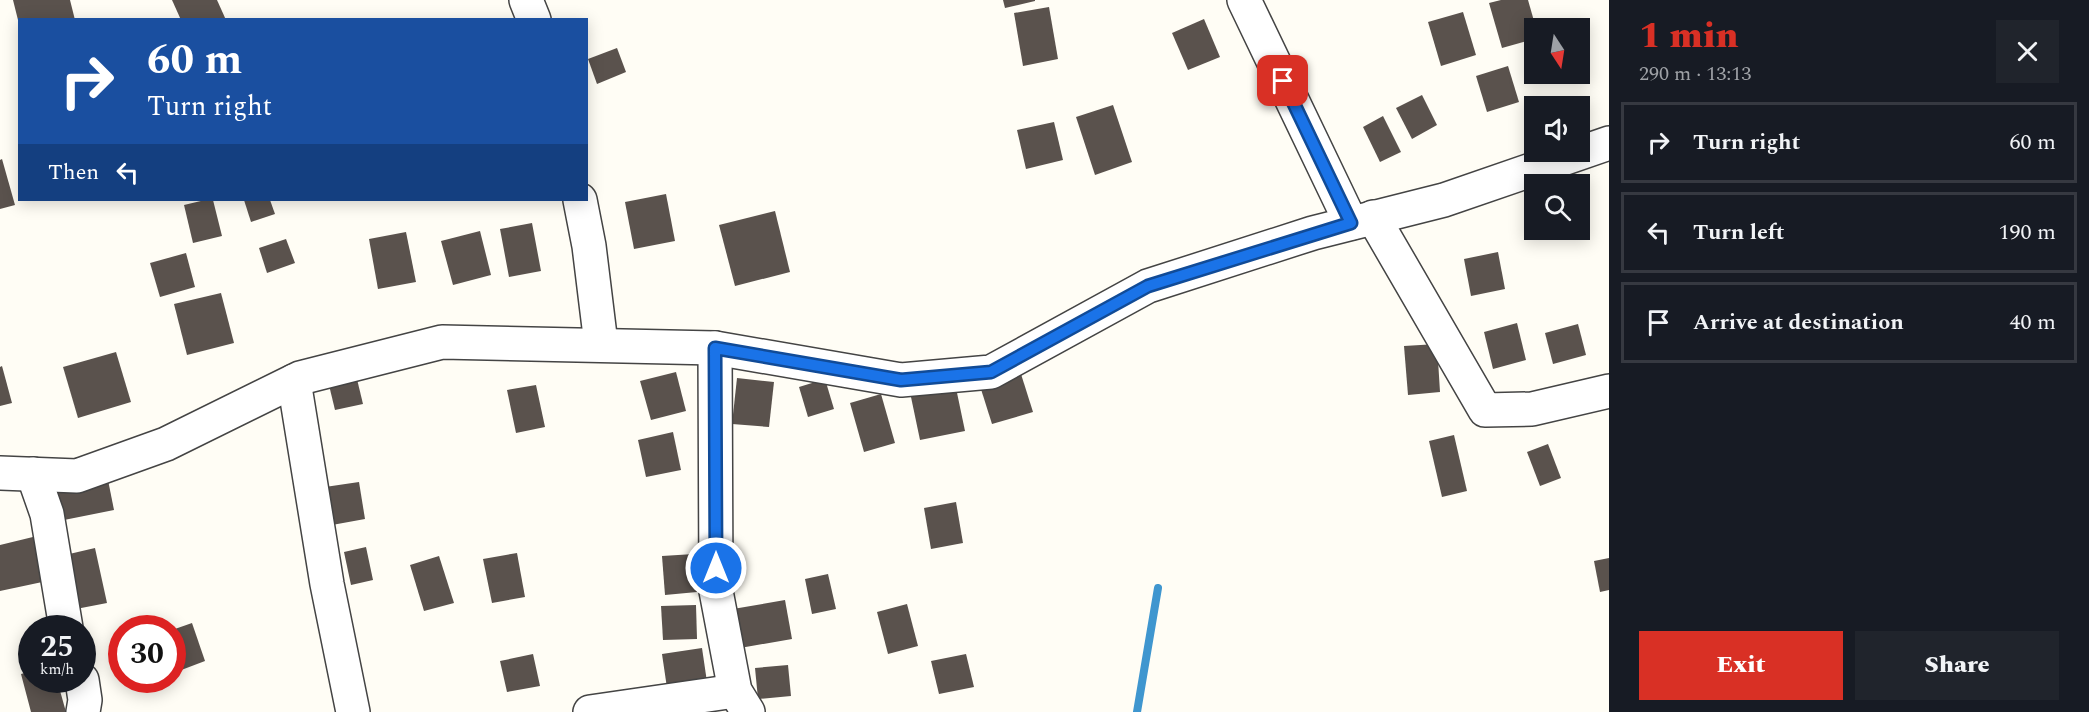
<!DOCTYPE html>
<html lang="en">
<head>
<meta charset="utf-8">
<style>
	:root { --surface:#171b24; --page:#20242c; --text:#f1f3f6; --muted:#9ea1a6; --line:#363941; --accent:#d93025 }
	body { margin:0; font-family:Spectral,serif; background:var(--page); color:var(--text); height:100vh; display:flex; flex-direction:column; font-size:22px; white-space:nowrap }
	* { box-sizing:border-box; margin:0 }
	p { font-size:20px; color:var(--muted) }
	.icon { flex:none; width:33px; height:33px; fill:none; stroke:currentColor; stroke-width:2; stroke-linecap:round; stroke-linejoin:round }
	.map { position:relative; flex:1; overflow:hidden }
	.details { display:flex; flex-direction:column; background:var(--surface); width:480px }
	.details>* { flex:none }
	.hud { position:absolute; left:18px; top:18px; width:570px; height:183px; border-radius:0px; box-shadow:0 3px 15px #0003; background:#1a4fa0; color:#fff; overflow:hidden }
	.needle { width:39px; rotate:168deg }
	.tools { position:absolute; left:1524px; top:18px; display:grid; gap:12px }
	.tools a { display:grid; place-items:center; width:66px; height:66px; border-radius:0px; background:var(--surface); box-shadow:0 3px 15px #0003; font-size:30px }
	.speed { position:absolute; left:18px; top:615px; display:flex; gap:12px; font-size:30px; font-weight:700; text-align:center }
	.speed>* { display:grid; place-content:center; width:78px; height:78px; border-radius:50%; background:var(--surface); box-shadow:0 3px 15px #0003; line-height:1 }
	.speed small { font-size:15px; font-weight:400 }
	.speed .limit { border:9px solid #d22; background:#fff; color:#111 }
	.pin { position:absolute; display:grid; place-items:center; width:51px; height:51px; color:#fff; margin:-26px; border-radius:12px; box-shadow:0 3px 9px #0006 }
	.me { position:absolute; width:66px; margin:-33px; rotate:0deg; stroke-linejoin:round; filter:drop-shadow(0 0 4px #0008) }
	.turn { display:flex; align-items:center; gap:21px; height:126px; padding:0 30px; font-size:27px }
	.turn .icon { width:78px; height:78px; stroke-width:2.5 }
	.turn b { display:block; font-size:42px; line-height:51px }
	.then { display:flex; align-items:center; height:57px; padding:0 30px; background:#0003; gap:12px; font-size:22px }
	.round { display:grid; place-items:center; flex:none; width:63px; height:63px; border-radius:0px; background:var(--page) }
	.head { display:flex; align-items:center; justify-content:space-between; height:102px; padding:0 30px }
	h1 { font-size:36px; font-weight:800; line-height:45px; color:var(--accent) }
	.cta { display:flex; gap:12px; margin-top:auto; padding:12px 30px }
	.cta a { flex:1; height:69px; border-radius:0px; background:var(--accent); color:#fff; font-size:24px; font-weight:800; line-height:69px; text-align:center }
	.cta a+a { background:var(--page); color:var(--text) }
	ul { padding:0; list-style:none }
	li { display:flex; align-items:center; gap:18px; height:81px; margin:0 12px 9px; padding:0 18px; border:3px solid var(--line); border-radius:0px }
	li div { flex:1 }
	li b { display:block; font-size:22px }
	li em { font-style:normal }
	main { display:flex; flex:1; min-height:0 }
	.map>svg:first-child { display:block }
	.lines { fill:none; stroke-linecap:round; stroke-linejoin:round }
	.stream { stroke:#3f96cf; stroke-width:8 }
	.building { fill:#5a524d }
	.minor-casing { stroke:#444; stroke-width:36 }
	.minor { stroke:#fff; stroke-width:33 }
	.route-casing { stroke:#114b97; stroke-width:15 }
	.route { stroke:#1a73e8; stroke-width:10 }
</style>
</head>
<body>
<main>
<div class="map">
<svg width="1609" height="712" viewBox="0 0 1609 712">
	<rect width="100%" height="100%" fill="#fffdf5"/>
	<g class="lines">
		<path class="stream" d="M1137 712 1158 588"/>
	</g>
	<g class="building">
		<path d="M13 0H70L75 20H18Z"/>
		<path d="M172 0H217L226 20H181Z"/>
		<path d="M1003 0H1035V1L1005 8Z"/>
		<path d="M1501 0H1528L1536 28 1534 39 1502 48 1489 3Z"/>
		<path d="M1049 7 1058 59 1023 66 1014 13Z"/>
		<path d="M1463 12 1476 55 1441 66 1428 22Z"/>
		<path d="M1204 19 1220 57 1188 70 1172 33Z"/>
		<path d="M617 48 626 72 597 84 588 59Z"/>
		<path d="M1508 66 1519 102 1487 112 1476 76Z"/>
		<path d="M1422 95 1437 125 1412 139 1396 108Z"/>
		<path d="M1113 105 1132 162 1095 175 1076 117Z"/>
		<path d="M1383 116 1401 152 1380 162 1363 127Z"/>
		<path d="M1054 122 1063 160 1026 169 1017 130Z"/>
		<path d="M2 159 15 205 0 209V160Z"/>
		<path d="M666 194 675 241 634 249 625 202Z"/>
		<path d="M205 200H213L222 236 193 243 184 205Z"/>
		<path d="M244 200H270L275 214 251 222Z"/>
		<path d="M775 211 790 272 735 286 719 225Z"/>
		<path d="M532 223 541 271 509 277 500 229Z"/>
		<path d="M480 231 491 275 453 285 441 241Z"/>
		<path d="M406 232 416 282 378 289 369 239Z"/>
		<path d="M286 239 295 263 267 273 259 248Z"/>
		<path d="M1498 252 1505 289 1471 296 1464 259Z"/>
		<path d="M186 253 195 287 160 297 150 263Z"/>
		<path d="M221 293 234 343 187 355 174 304Z"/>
		<path d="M1517 323 1526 360 1493 369 1484 332Z"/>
		<path d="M1578 324 1586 355 1553 364 1545 333Z"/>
		<path d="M1437 344 1440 392 1408 395 1404 346Z"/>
		<path d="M116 352 131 402 78 418 63 367Z"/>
		<path d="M2 366 12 403 0 406V367Z"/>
		<path d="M676 372 686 411 651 420 640 381Z"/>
		<path d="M1021 374 1033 412 992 424 980 386Z"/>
		<path d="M356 375 363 404 335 410 328 381Z"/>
		<path d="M737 378 774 382 769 427 732 424Z"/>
		<path d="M825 379 834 409 808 417 799 387Z"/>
		<path d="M536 385 545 427 516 433 507 390Z"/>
		<path d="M956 388 965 431 920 440 911 397Z"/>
		<path d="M881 394 895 443 864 452 850 403Z"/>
		<path d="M673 432 681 470 646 477 638 440Z"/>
		<path d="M1454 435 1467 491 1442 497 1429 441Z"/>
		<path d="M1548 444 1561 478 1540 486 1527 452Z"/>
		<path d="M107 475 114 510 59 521 52 486Z"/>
		<path d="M359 482 365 519 332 525 325 487Z"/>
		<path d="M956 502 963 543 931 549 924 508Z"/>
		<path d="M37 536 47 581 0 591V545Z"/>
		<path d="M366 547 373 580 351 585 344 552Z"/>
		<path d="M95 548 107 603 76 609 65 555Z"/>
		<path d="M517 553 525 597 492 603 483 559Z"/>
		<path d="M694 554 697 592 665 595 662 556Z"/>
		<path d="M439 556 454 603 424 611 410 565Z"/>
		<path d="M1609 558V590L1600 592 1594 561Z"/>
		<path d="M828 574 836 609 812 614 805 579Z"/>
		<path d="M785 600 792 639 740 648 733 609Z"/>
		<path d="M907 604 918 646 888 654 877 612Z"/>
		<path d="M696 605 697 639 663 640 661 606Z"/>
		<path d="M192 623 205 661 176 672 172 662V630Z"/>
		<path d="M702 648 707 682 667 688 662 654Z"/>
		<path d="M533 654 540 686 507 692 500 661Z"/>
		<path d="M966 654 974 687 939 694 931 661Z"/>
		<path d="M788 665 791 696 758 699 755 668Z"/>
		<path d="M32 671V680H57L66 712H31L21 674Z"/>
	</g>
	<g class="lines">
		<defs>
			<g id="minor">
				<path d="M526 0 534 20"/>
				<path d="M1244 0 1351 223"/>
				<path d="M580 200 589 246 601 344"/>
				<path d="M1373 217 1485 410 1532 409 1609 391"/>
				<path d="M715 348 716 591 735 691 748 712"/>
				<path d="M294 381 327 584 353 712"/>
				<path d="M0 473 77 476 166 444 300 378 442 342 715 348 901 380 991 372 1148 286 1313 233 1444 200 1609 143"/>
				<path d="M33 474 47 514 66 628"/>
				<path d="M82 680 85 700 83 712"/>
				<path d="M590 712 735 691"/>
			</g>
		</defs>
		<use href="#minor" class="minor-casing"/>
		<use href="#minor" class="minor"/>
	</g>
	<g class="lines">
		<defs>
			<path id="route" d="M716 568 715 348 901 380 991 372 1148 286 1351 223 1283 81"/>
		</defs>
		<use href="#route" class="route-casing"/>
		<use href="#route" class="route"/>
	</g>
</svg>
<div class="tools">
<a><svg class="needle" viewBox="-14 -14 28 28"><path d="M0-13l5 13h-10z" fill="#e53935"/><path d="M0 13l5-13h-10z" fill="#9ea1a6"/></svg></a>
<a><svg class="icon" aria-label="sound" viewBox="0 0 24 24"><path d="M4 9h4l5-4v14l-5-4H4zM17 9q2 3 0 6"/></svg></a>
<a><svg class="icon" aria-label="search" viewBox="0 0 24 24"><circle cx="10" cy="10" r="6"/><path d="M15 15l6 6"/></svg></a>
</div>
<div class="speed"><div>25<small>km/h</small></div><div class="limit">30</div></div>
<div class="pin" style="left:1283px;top:81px;background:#d93025"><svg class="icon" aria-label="arrive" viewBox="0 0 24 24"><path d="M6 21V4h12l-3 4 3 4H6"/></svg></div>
<svg class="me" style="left:716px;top:568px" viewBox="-20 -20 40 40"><circle r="17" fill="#1a73e8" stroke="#fff" stroke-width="3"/><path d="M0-11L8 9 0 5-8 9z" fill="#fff"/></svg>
<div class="hud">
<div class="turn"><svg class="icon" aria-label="right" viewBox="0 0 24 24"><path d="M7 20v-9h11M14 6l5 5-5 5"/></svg><div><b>60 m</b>Turn right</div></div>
<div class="then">Then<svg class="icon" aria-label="left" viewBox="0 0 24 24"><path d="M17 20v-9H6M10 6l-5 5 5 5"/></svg></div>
</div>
</div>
<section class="details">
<div class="head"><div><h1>1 min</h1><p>290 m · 13:13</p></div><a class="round"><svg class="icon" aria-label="close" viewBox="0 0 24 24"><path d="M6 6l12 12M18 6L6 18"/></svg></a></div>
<ul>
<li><svg class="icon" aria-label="right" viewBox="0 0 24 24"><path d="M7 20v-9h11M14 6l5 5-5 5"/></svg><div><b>Turn right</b></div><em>60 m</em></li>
<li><svg class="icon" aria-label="left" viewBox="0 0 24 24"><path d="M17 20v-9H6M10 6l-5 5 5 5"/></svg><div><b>Turn left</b></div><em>190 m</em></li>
<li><svg class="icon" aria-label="arrive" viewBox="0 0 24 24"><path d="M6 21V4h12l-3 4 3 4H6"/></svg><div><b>Arrive at destination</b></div><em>40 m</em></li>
</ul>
<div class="cta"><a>Exit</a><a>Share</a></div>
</section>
</main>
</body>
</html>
